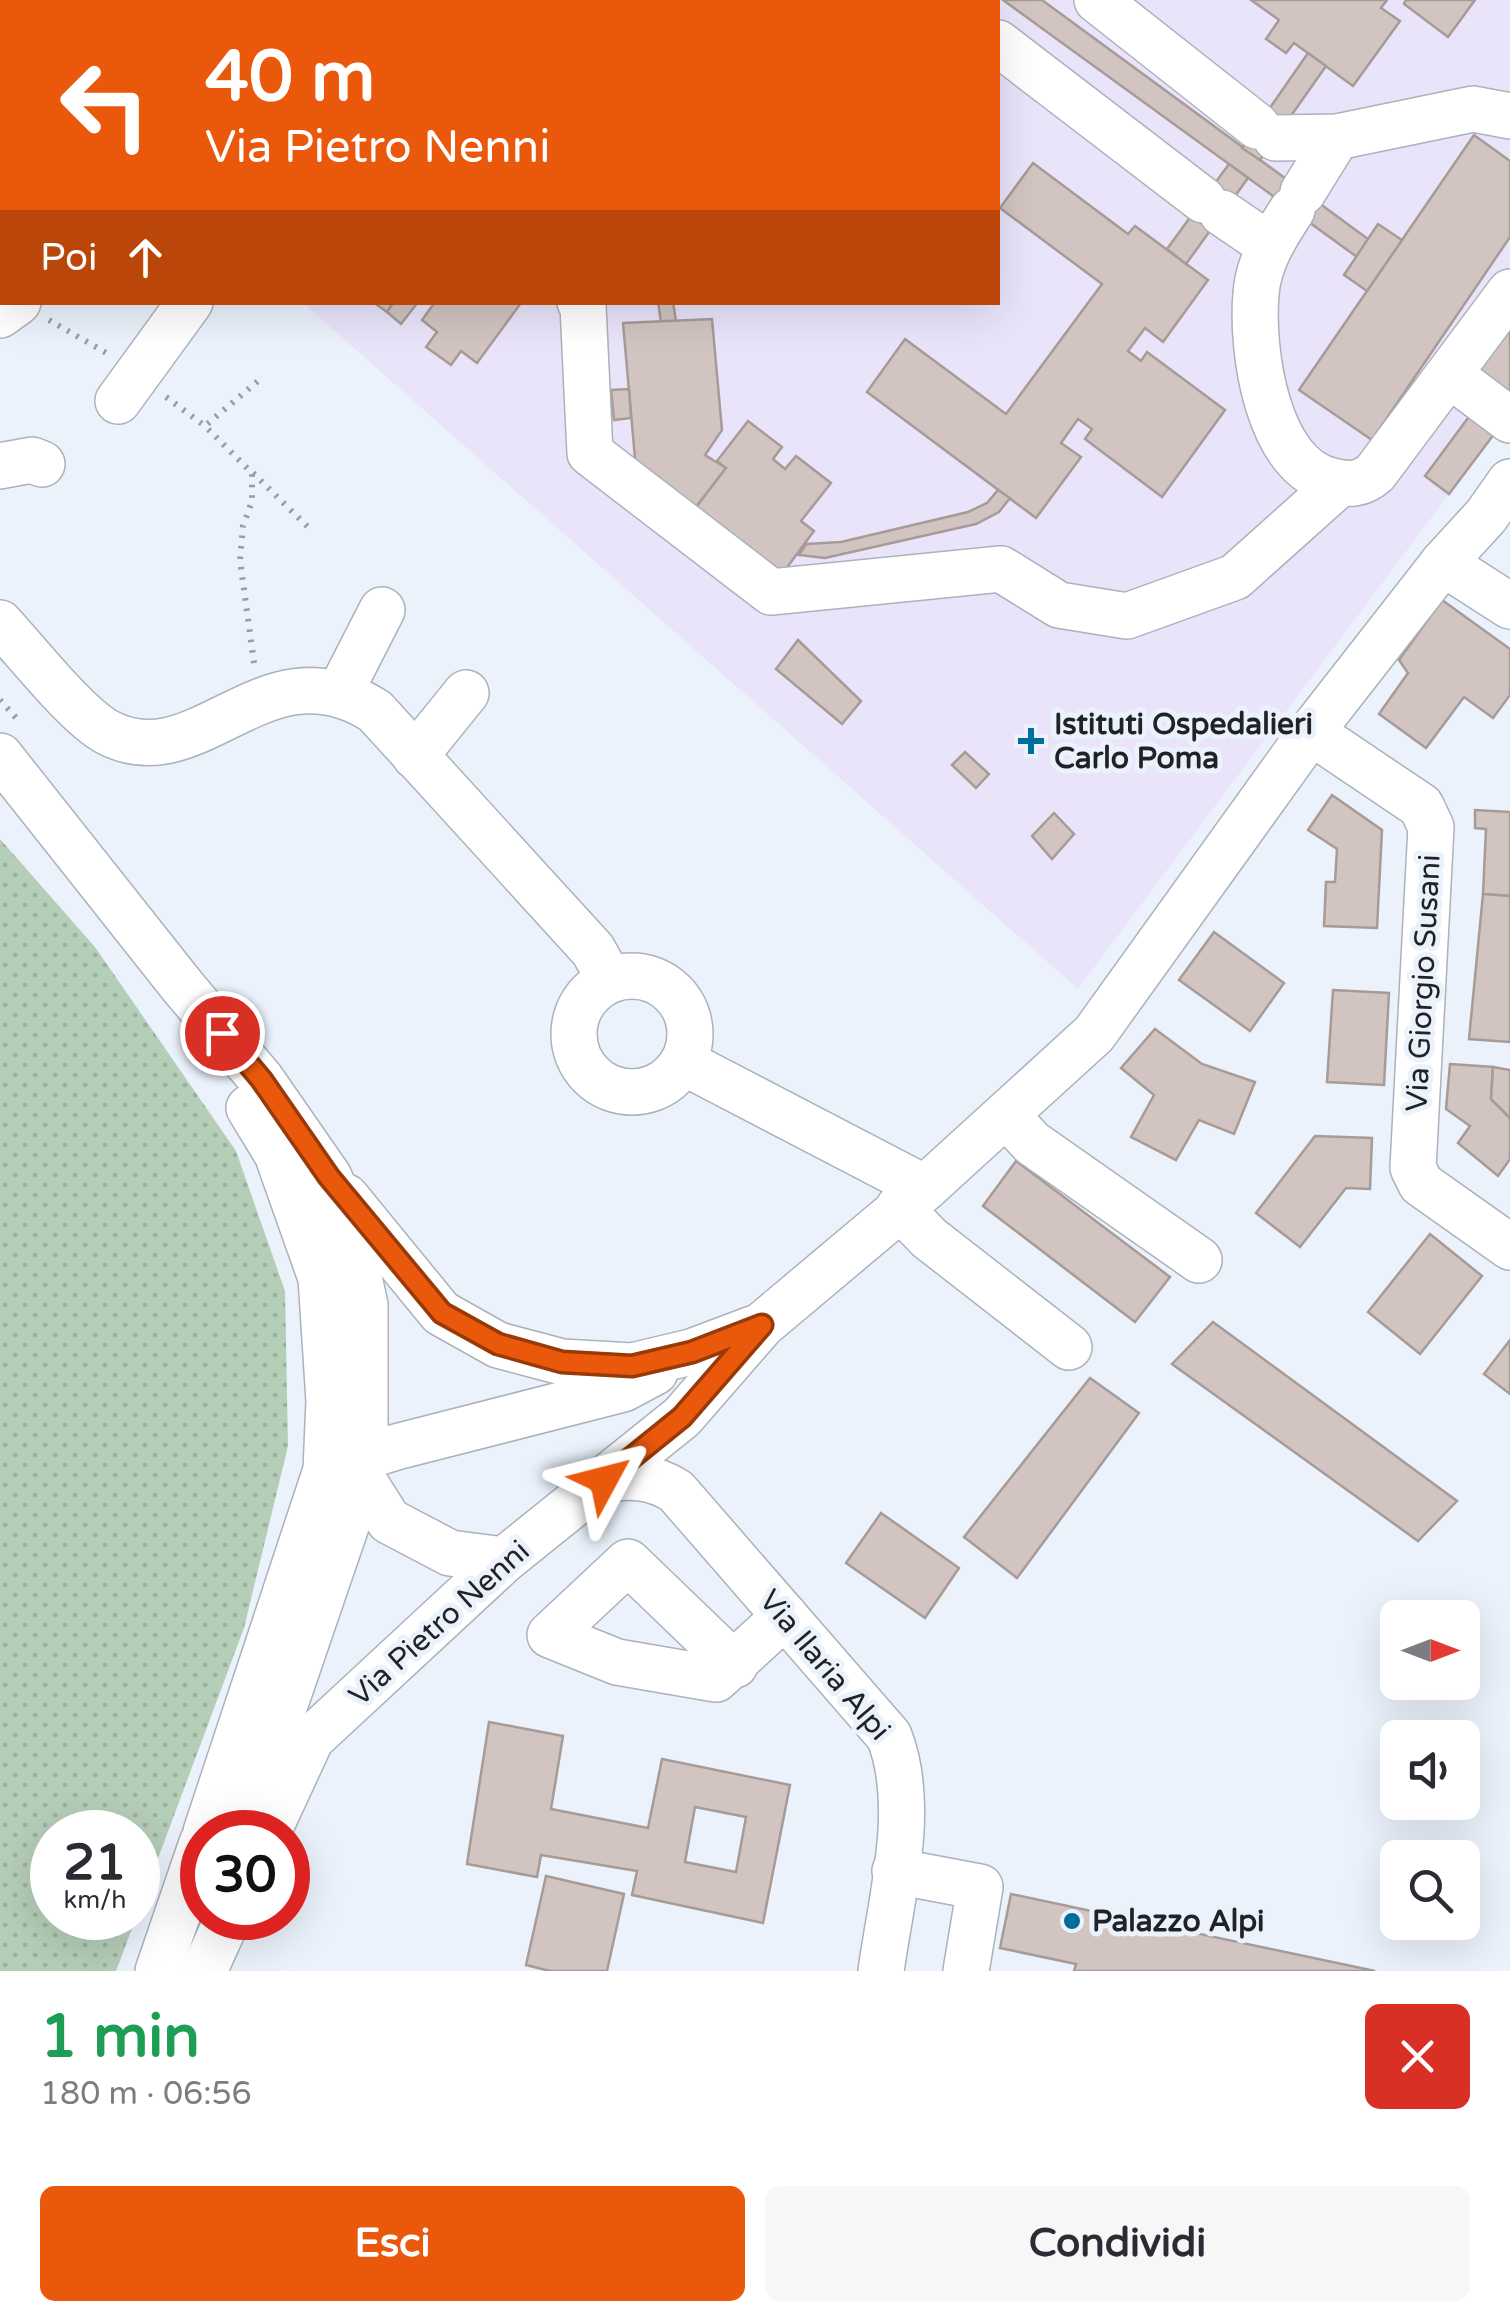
<!DOCTYPE html>
<html lang="it">
<head>
<meta charset="utf-8">
<style>
	:root { --surface:#fff; --page:#f7f7f7; --text:#2b2b33; --muted:#7c7c81; --accent:#ea580c }
	body { margin:0; font-family:"Varela Round",sans-serif; background:var(--page); color:var(--text); height:100vh; display:flex; flex-direction:column; font-size:38px; white-space:nowrap }
	* { box-sizing:border-box; margin:0 }
	p { font-size:32px; color:var(--muted) }
	.icon { flex:none; width:55px; height:55px; fill:none; stroke:currentColor; stroke-width:2; stroke-linecap:round; stroke-linejoin:round }
	.map { position:relative; height:1971px; overflow:hidden }
	.panel { display:flex; flex-direction:column; background:var(--surface); flex:1 }
	.panel>* { flex:none }
	.guide { position:absolute; left:0px; top:0px; width:1000px; height:305px; box-shadow:0 10px 40px #0002; background:#ea580c; color:#fff; overflow:hidden }
	.needle { width:65px; rotate:90deg }
	.buttons { position:absolute; left:1380px; top:1600px; display:grid; gap:20px }
	.buttons a { display:grid; place-items:center; width:100px; height:100px; border-radius:15px; background:var(--surface); box-shadow:0 10px 40px #0002; font-size:50px }
	.speed { position:absolute; left:30px; top:1810px; display:flex; gap:20px; font-size:50px; font-weight:700; text-align:center }
	.speed>* { display:grid; place-content:center; width:130px; height:130px; border-radius:50%; background:var(--surface); box-shadow:0 10px 40px #0002; line-height:1 }
	.speed small { font-size:25px; font-weight:400 }
	.speed .limit { border:15px solid #d22; background:#fff; color:#111 }
	.pin { position:absolute; display:grid; place-items:center; width:85px; height:85px; color:#fff; margin:-42px; border:5px solid #fff; border-radius:50%; box-shadow:0 2px 10px #0007 }
	.me { position:absolute; width:110px; margin:-55px; rotate:52deg; stroke-linejoin:round; filter:drop-shadow(0 0 8px #0008) }
	.turn { display:flex; align-items:center; gap:35px; height:210px; padding:0 40px; font-size:45px }
	.turn .icon { width:130px; height:130px; stroke-width:2.5 }
	.turn b { display:block; font-size:70px; line-height:85px }
	.then { display:flex; align-items:center; height:95px; padding:0 40px; background:#0003; gap:20px; font-size:38px }
	.round { display:grid; place-items:center; flex:none; width:105px; height:105px; border-radius:15px; background:var(--page) }
	.overview { display:flex; align-items:center; justify-content:space-between; height:170px; padding:0 40px }
	h1 { font-size:60px; font-weight:800; line-height:75px; color:#1e9e55 }
	.button { display:flex; gap:20px; margin-top:auto; padding:20px 40px }
	.button a { flex:1; height:115px; border-radius:15px; background:var(--accent); color:#fff; font-size:40px; font-weight:800; line-height:115px; text-align:center }
	.button a+a { background:var(--page); color:var(--text) }
	.map>svg:first-child { display:block }
	.medical { fill:#e9e4fa }
	.green { fill:url(#green-dots) }
	.building { fill:#d1c4c1; stroke:#a79b98; stroke-width:2.5; fill-rule:evenodd }
	.lines { fill:none; stroke-linecap:round; stroke-linejoin:round }
	.minor-casing { stroke:#abb2bb; stroke-width:48 }
	.path { stroke:#979da4; stroke-width:6; stroke-dasharray:2.5 8; stroke-linecap:butt }
	.minor { stroke:#fff; stroke-width:45 }
	.route-casing { stroke:#983908; stroke-width:25 }
	.route { stroke:#ea580c; stroke-width:18 }
	.poi-dot { fill:#006e9a; stroke:#ebf2fc; stroke-width:4 }
	.labels { text-anchor:middle; stroke-width:10; stroke-linejoin:round; paint-order:stroke }
	.poi-label { font-size:30px; font-weight:bold; fill:#1f2226; stroke:#ebf2fc; text-anchor:start }
	.street-label { font-size:30px; fill:#1f2226; stroke:#ebf2fc }
</style>
</head>
<body>
<div class="map">
<svg width="1510" height="1971" viewBox="0 0 1510 1971">
	<defs>
		<pattern id="green-dots" width="8" height="8" patternUnits="userSpaceOnUse" patternTransform="scale(2.5)"><rect width="8" height="8" fill="#b5ceb8"/><path d="M2 2h.1M6 6h.1" fill="none" stroke="#9bb19e" stroke-width="1.8" stroke-linecap="round"/></pattern>
	</defs>
	<rect width="100%" height="100%" fill="#ebf2fc"/>
	<path class="medical" d="M0 0H1510V413L1078 989 303 303 998 302V2H2V36Z"/>
	<path class="green" d="M0 839 95 947 236 1151 285 1291 288 1446 244 1628 138 1912V1832H52V1918H136L116 1971H0Z"/>
	<g class="building">
		<path d="M185 0H280L283 2H188Z"/>
		<path d="M352 0H425L423 2Z"/>
		<path d="M707 0H823L826 2H710Z"/>
		<path d="M1003 0H1042L1368 239 1357 257Z"/>
		<path d="M1251 0H1387L1381 8 1400 21 1353 86 1294 43 1286 53 1266 39 1279 20Z"/>
		<path d="M1406 0H1475L1448 37 1404 4Z"/>
		<path d="M1308 53 1326 66 1260 160 1242 148Z"/>
		<path d="M1474 135 1510 161V237L1372 440 1299 390Z"/>
		<path d="M1033 163 1128 234 1135 226 1208 280 1163 342 1145 328 1128 351 1141 361 1147 352 1225 410 1162 497 1085 439 1092 429 1078 419 1061 443 1081 457 1036 518 867 392 905 339 1006 414 1102 284 1000 208Z"/>
		<path d="M1229 164 1248 178 1186 264 1167 249Z"/>
		<path d="M1378 224 1402 240 1367 291 1344 275Z"/>
		<path d="M373 302H394L387 312Z"/>
		<path d="M394 302H418L401 324 387 312Z"/>
		<path d="M435 302H520L521 303 477 363 461 351 451 365 426 347 437 332 422 320Z"/>
		<path d="M658 302H673L676 321 661 322Z"/>
		<path d="M1510 314V413L1449 494 1425 476 1491 387 1469 369Z"/>
		<path d="M712 319 722 430 705 455 726 468 690 515 637 481 623 323Z"/>
		<path d="M629 389 631 418 614 420 611 390Z"/>
		<path d="M748 421 782 447 773 459 785 469 796 456 831 483 801 521 814 531 782 574 690 515 726 468 717 461Z"/>
		<path d="M998 490 1010 498 999 512 976 524 825 558 799 555 806 544 841 542 968 512 987 503Z"/>
		<path d="M1442 600 1510 649V695L1493 718 1464 697 1426 748 1379 714 1408 673 1399 660Z"/>
		<path d="M798 640 861 701 842 724 776 669Z"/>
		<path d="M965 752 989 774 976 788 952 765Z"/>
		<path d="M1332 795 1382 830 1377 928 1324 926 1326 882H1335L1337 849 1308 830Z"/>
		<path d="M1475 810 1510 812V896L1483 894 1486 829 1475 828Z"/>
		<path d="M1054 813 1074 834 1052 859 1032 836Z"/>
		<path d="M1483 894 1510 896V1042L1469 1039Z"/>
		<path d="M1214 932 1284 983 1250 1031 1179 980Z"/>
		<path d="M1333 990 1389 993 1384 1085 1327 1082Z"/>
		<path d="M1155 1029 1202 1064 1255 1082 1234 1134 1199 1120 1176 1160 1131 1137 1154 1095 1121 1068Z"/>
		<path d="M1450 1064 1493 1067 1491 1099 1510 1118V1159L1498 1176 1458 1143 1470 1126 1446 1109Z"/>
		<path d="M1493 1067 1510 1070V1118L1491 1099Z"/>
		<path d="M1315 1136 1372 1138 1370 1189 1346 1188 1300 1247 1256 1213Z"/>
		<path d="M1016 1161 1170 1277 1135 1322 983 1206Z"/>
		<path d="M1430 1234 1482 1276 1420 1354 1368 1312Z"/>
		<path d="M1213 1322 1457 1501 1418 1541 1172 1364Z"/>
		<path d="M1510 1340V1394L1484 1374Z"/>
		<path d="M1090 1378 1139 1413 1017 1578 964 1537Z"/>
		<path d="M881 1513 959 1568 925 1618 846 1563Z"/>
		<path d="M489 1722 563 1736 551 1809 648 1828 662 1759 790 1785 763 1923 632 1895 637 1871 541 1855 537 1877 467 1864ZM695 1807 746 1817 736 1872 685 1862Z"/>
		<path d="M546 1876 624 1894 607 1971H550L526 1965Z"/>
		<path d="M1011 1894 1375 1971H1074L1076 1964 1000 1948Z"/>
	</g>
	<g class="lines">
		<defs>
			<g id="minor">
				<path d="M36 0V2"/>
				<path d="M329 0 330 2"/>
				<path d="M941 0 944 2"/>
				<path d="M1097 0 1257 126"/>
				<path d="M538 2 539 0"/>
				<path d="M998 43 1203 200"/>
				<path d="M0 112 2 108"/>
				<path d="M1276 138 1337 137 1473 109 1510 116"/>
				<path d="M1303 192 1337 137"/>
				<path d="M1292 210C1275 236 1258 263 1256 294 1251 350 1267 467 1332 481 1349 485 1361 485 1375 473L1510 292"/>
				<path d="M1222 213 1269 245"/>
				<path d="M0 260 2 255"/>
				<path d="M580 302 583 306 590 453 771 592 1001 569 1059 605 1127 616 1235 577 1340 483"/>
				<path d="M0 315 18 302"/>
				<path d="M1450 375 1510 420"/>
				<path d="M118 401 190 302"/>
				<path d="M0 466 32 460 42 464"/>
				<path d="M1443 563 1510 606"/>
				<path d="M0 623C27 652 76 715 107 732 199 781 264 640 375 711L593 950 610 980"/>
				<path d="M339 694 382 610"/>
				<path d="M1311 732 1421 806 1431 827 1413 1168 1421 1184 1510 1247"/>
				<path d="M0 756 183 987 261 1079 329 1177 346 1217 365 1305V1456L359 1488 245 1821"/>
				<path d="M415 756 466 693"/>
				<circle cx="632" cy="1034" r="58"/>
				<path d="M683 1062 925 1188"/>
				<path d="M1007 1116 1032 1143 1199 1260"/>
				<path d="M346 1197 441 1313 498 1345 562 1362 632 1366 691 1352 755 1328"/>
				<path d="M899 1207 929 1238 1069 1347"/>
				<path d="M353 1464 389 1521 450 1553 504 1560"/>
				<path d="M338 1465 396 1447 623 1389 655 1372"/>
				<path d="M604 1480C630 1475 652 1476 676 1491L889 1736C917 1806 891 1898 881 1971"/>
				<path d="M735 1665 628 1562 550 1635 617 1662 716 1679 785 1616"/>
				<path d="M206 1832 326 1470 329 1401 321 1278 277 1154 249 1108"/>
				<path d="M268 1832 311 1739 504 1560 682 1417 762 1325 925 1188 1094 1034 1311 732 1443 563 1486 516 1510 482"/>
				<path d="M895 1871 980 1887 966 1971"/>
				<path d="M158 1971 202 1843"/>
				<path d="M204 1971 228 1918"/>
			</g>
		</defs>
		<use href="#minor" class="minor-casing"/>
		<g class="path">
			<path d="M49 320 108 354"/>
			<path d="M166 397 205 426"/>
			<path d="M253 473 311 530"/>
			<path d="M254 663 240 560 243 526 252 501V473L205 426 258 381"/>
			<path d="M0 700 19 721"/>
		</g>
		<use href="#minor" class="minor"/>
	</g>
	<g class="lines">
		<defs>
			<path id="route" d="M222 1033 261 1079 329 1177 442 1313 498 1344 562 1362 632 1366 692 1352 762 1325 682 1417 604 1480"/>
		</defs>
		<use href="#route" class="route-casing"/>
		<use href="#route" class="route"/>
	</g>
	<g class="poi-dot">
		<path d="M1026 726h10v10h10v10h-10v10h-10v-10h-10v-10h10z"/>
		<circle cx="1072" cy="1921" r="10"/>
	</g>
	<g class="labels">
		<g class="poi-label">
			<text x="1054" y="734">Istituti Ospedalieri<tspan x="1054" dy="34">Carlo Poma</tspan></text>
			<text x="1092" y="1931">Palazzo Alpi</text>
		</g>
		<g class="street-label">
			<text transform="translate(1423 983) rotate(-87)" y="10">Via Giorgio Susani</text>
			<text transform="translate(439 1623) rotate(-42)" y="10">Via Pietro Nenni</text>
			<text transform="translate(825 1665) rotate(50)" y="10">Via Ilaria Alpi</text>
		</g>
	</g>
</svg>
<div class="buttons">
<a><svg class="needle" viewBox="-14 -14 28 28"><path d="M0-13l5 13h-10z" fill="#e53935"/><path d="M0 13l5-13h-10z" fill="#7c7c81"/></svg></a>
<a><svg class="icon" aria-label="sound" viewBox="0 0 24 24"><path d="M4 9h4l5-4v14l-5-4H4zM17 9q2 3 0 6"/></svg></a>
<a><svg class="icon" aria-label="search" viewBox="0 0 24 24"><circle cx="10" cy="10" r="6"/><path d="M15 15l6 6"/></svg></a>
</div>
<div class="speed"><div>21<small>km/h</small></div><div class="limit">30</div></div>
<div class="pin" style="left:222px;top:1033px;background:#d93025"><svg class="icon" aria-label="arrive" viewBox="0 0 24 24"><path d="M6 21V4h12l-3 4 3 4H6"/></svg></div>
<svg class="me" style="left:604px;top:1480px" viewBox="-20 -20 40 40"><path d="M0-17L14 15 0 8-14 15z" fill="#ea580c" stroke="#fff" stroke-width="4"/></svg>
<div class="guide">
<div class="turn"><svg class="icon" aria-label="left" viewBox="0 0 24 24"><path d="M17 20v-9H6M10 6l-5 5 5 5"/></svg><div><b>40 m</b>Via Pietro Nenni</div></div>
<div class="then">Poi<svg class="icon" aria-label="ahead" viewBox="0 0 24 24"><path d="M12 20V5M6 11l6-6 6 6"/></svg></div>
</div>
</div>
<section class="panel">
<div class="overview"><div><h1>1 min</h1><p>180 m · 06:56</p></div><a class="round" style="background:#d93025;color:#fff"><svg class="icon" aria-label="close" viewBox="0 0 24 24"><path d="M6 6l12 12M18 6L6 18"/></svg></a></div>
<div class="button"><a>Esci</a><a>Condividi</a></div>
</section>
</body>
</html>
